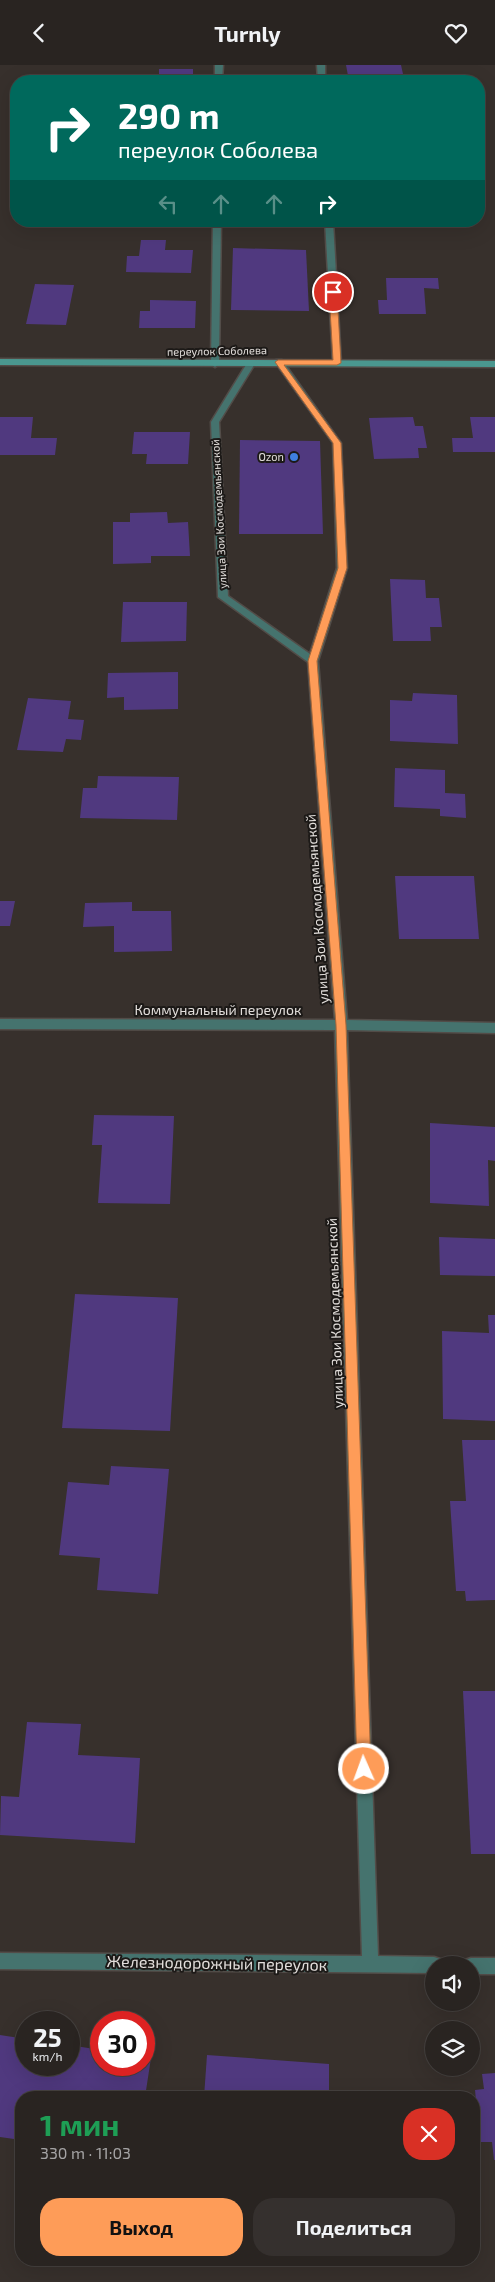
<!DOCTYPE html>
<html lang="ru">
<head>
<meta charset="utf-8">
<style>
	:root { --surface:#292421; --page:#35302e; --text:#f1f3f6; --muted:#a5a4a5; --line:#45413f; --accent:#fe9c58 }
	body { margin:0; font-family:"Exo 2",sans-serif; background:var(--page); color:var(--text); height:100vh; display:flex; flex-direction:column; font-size:19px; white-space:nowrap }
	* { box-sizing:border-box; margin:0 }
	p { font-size:16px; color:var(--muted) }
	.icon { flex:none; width:28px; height:28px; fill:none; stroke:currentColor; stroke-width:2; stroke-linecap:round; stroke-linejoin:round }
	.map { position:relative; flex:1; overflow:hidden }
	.side { position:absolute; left:15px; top:2026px; width:465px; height:175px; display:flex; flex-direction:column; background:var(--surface); border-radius:20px; box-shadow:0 5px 20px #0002,0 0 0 1px var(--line) }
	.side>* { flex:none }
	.hud { position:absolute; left:10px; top:10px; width:475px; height:152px; border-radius:20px; box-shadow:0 5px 20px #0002,0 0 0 1px var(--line); background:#00695c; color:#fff; overflow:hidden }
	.controls { position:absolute; left:425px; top:1891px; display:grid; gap:10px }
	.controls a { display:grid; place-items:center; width:55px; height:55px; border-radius:50%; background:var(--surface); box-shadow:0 5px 20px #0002,0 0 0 1px var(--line); font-size:25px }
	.speed { position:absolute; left:15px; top:1946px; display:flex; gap:10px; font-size:25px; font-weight:700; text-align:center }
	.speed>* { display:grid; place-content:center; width:65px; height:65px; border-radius:50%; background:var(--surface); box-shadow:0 5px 20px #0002,0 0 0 1px var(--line); line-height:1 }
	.speed small { font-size:12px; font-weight:400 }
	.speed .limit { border:8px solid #d22; background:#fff; color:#111 }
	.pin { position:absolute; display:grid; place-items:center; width:42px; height:42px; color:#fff; margin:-21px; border:2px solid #fff; border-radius:50%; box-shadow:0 1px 5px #0007 }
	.me { position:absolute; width:55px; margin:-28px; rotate:358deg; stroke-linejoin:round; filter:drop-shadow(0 0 4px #0008) }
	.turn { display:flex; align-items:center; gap:18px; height:105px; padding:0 25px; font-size:22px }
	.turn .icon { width:65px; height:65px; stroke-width:2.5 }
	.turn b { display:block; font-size:35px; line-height:42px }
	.lanes { display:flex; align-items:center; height:48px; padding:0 25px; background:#0003; justify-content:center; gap:25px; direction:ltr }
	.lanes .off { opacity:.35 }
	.round { display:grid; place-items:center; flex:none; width:52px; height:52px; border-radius:20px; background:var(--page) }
	.overview { display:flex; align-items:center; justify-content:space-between; height:85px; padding:0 25px }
	h1 { font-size:30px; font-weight:700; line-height:38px; color:#1e9e55 }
	.primary-button { display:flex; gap:10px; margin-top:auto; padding:10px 25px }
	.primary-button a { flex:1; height:58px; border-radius:20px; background:var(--accent); color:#111; font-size:20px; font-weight:700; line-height:58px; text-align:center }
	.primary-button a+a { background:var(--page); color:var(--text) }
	header { display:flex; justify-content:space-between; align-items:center; height:65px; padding:0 25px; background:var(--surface); font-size:22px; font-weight:700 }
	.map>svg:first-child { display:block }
	.building { fill:#50397f }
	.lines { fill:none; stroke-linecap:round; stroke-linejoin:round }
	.minor-casing { stroke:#524c48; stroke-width:3 }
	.secondary-casing { stroke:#524c48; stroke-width:3 }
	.minor { fill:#45736e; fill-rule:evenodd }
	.secondary { fill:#4a978f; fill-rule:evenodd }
	.route { fill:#fe9c58; stroke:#a56539 }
	.shop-dot { fill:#3f7fe0; stroke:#1c1917; stroke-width:2 }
	.labels { text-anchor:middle; stroke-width:4; stroke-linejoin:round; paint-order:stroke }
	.far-street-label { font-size:11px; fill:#e2dedb; stroke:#1c1917 }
	.far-poi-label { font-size:11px; fill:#e2dedb; stroke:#1c1917; text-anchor:end }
	.street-label { font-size:14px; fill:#e2dedb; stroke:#1c1917 }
	.near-street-label { font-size:16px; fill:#e2dedb; stroke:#1c1917 }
</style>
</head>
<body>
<header><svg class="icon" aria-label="back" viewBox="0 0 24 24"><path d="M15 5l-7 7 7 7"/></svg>Turnly<svg class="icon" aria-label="heart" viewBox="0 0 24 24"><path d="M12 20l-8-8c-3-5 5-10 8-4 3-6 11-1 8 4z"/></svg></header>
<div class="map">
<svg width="495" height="2217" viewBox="0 0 495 2217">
	<rect width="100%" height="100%" fill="#37302c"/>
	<g class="building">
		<path d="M346 0H401L403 9 375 10 376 16H349Z"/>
		<rect x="159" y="4" width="34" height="12"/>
		<path d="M141 175H166L165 185H193L191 208 126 207 127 191H139Z"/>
		<path d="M233 183 306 185 309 246 231 245Z"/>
		<path d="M386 213H438L439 224 424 223 426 249H379L378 235H387Z"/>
		<path d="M35 219 74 220 66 260 26 259Z"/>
		<path d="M150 235 196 236 195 263H139L140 246H150Z"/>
		<path d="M0 352H33L31 373H57L55 390H0Z"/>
		<path d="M413 352 415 361H423L427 383H418L419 393 374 394 369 353Z"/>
		<path d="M470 352H495V387H453L452 373H473Z"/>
		<path d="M134 367H190L188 399H146L147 389H132Z"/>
		<path d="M240 375 320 376 323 469H239Z"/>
		<path d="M167 447 168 458 188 457 190 491H151V498L113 499V457H130V448Z"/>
		<path d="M390 514 425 515 426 533H439L442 562H430L431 576H393Z"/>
		<path d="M123 537H187L186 576 121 577Z"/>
		<path d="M178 607V644L124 645V632L107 633 108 608Z"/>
		<path d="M413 628 457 630 458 679 390 676V635L412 636Z"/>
		<path d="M28 633 71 636 68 654 84 655 81 675 66 674 63 687 17 685Z"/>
		<path d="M395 703 445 705V728L465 729 466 753 440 751V744L394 742Z"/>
		<path d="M98 711 179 712 177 755 80 753 83 723H97Z"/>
		<path d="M395 811H474L479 874H399Z"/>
		<path d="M0 836H15L10 861H0Z"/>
		<path d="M132 837V846H171L172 886 114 887V861L83 862 85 838Z"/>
		<path d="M94 1050 174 1051 170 1139 98 1138 102 1080H92Z"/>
		<path d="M430 1058 495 1062V1096L488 1095 489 1141 430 1138Z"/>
		<path d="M439 1172 495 1174V1211L440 1210Z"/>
		<path d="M75 1229 178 1233 170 1366 62 1363Z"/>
		<path d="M488 1250H495V1356L443 1354 442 1266 489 1268Z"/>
		<path d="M462 1375H495V1535L466 1536 465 1526H456L450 1436H466Z"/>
		<path d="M111 1401 169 1404 158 1529 97 1525 100 1493 59 1490 68 1417 109 1420Z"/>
		<path d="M463 1626H495V1789H471Z"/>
		<path d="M27 1657 81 1659 78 1690 140 1693 135 1778 0 1770 1 1731 19 1732Z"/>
		<path d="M0 1970 26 1974V2000H69V1980L101 1985V2000H144V1992L151 1993 145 2032H21V2075L0 2072Z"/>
		<path d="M207 1990 329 1999V2032H204Z"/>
		<path d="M495 2008V2095H494L492 2077H480L475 2025 484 2024 482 2009Z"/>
	</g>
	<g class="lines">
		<defs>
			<g id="minor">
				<path d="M215 0H223L222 16H215Z"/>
				<path d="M317 0H325V16H318Z"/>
				<path d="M213 156H221L219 299 215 302 211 299Z"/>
				<path d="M325 156H333L341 298 337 301 333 298Z"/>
				<path d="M249 295 256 297 219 357 228 531 310 589 337 503 333 378 275 297 276 295H282L341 378 347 503 318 596 347 955 495 958V968L347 965 378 1891 434 1892 440 1894 442 1900H434V1908L0 1904V1888L362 1891 335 965 0 964V954L335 955 308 597 218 532 211 357Z"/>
				<path d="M471 1893H495V1909H471V1900H463L465 1895Z"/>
			</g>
			<path id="secondary" d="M0 294 495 296V302L0 300Z"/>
		</defs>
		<use href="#minor" class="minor-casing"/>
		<use href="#secondary" class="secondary-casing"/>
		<use href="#minor" class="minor"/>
		<use href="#secondary" class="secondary"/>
	</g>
	<path class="route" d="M333 225 337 227 341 298 337 300H284L341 378 347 503 317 596 346 960 371 1704 369 1709 364 1711 359 1709 357 1704 336 960 308 596 338 503 333 378 275 297 278 295H333L329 227Z"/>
	<circle class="shop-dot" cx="294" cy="392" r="5"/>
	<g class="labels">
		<g class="far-street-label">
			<text transform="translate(217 286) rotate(-1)" y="4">переулок Соболева</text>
			<text transform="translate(219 449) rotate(-93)" y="4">улица Зои Космодемьянской</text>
		</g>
		<g class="far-poi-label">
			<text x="284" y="396">Ozon</text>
		</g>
		<g class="street-label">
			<text transform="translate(317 844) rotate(-94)" y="5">улица Зои Космодемьянской</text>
			<text x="218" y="950">Коммунальный переулок</text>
			<text transform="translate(335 1248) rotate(-92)" y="5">улица Зои Космодемьянской</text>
		</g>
		<g class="near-street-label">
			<text transform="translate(217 1898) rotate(1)" y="6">Железнодорожный переулок</text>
		</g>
	</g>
</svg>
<div class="controls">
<a><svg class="icon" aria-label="sound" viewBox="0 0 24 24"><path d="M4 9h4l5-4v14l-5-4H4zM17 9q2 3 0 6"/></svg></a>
<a><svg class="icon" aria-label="layers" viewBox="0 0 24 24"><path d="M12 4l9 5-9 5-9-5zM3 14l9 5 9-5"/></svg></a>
</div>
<div class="speed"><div>25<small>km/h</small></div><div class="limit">30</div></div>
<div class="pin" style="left:333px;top:227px;background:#d93025"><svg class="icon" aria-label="arrive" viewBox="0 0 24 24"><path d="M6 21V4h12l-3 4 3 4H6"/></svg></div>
<svg class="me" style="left:364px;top:1704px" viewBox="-20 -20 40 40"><circle r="17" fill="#fe9c58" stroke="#fff" stroke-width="3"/><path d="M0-11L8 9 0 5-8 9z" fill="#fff"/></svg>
<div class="hud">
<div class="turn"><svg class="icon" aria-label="right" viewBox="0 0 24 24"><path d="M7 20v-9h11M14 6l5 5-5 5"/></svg><div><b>290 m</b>переулок Соболева</div></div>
<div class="lanes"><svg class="icon off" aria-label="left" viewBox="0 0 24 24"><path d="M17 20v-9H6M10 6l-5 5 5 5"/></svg><svg class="icon off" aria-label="ahead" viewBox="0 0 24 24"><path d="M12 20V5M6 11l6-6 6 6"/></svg><svg class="icon off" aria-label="ahead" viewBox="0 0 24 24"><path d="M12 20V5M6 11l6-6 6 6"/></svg><svg class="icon" aria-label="right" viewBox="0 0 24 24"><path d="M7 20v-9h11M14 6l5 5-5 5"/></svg></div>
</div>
<section class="side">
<div class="overview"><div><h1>1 мин</h1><p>330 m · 11:03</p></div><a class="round" style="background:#d93025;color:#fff"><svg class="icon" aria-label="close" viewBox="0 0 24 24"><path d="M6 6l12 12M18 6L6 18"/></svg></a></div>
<div class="primary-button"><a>Выход</a><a>Поделиться</a></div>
</section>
</div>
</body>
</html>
